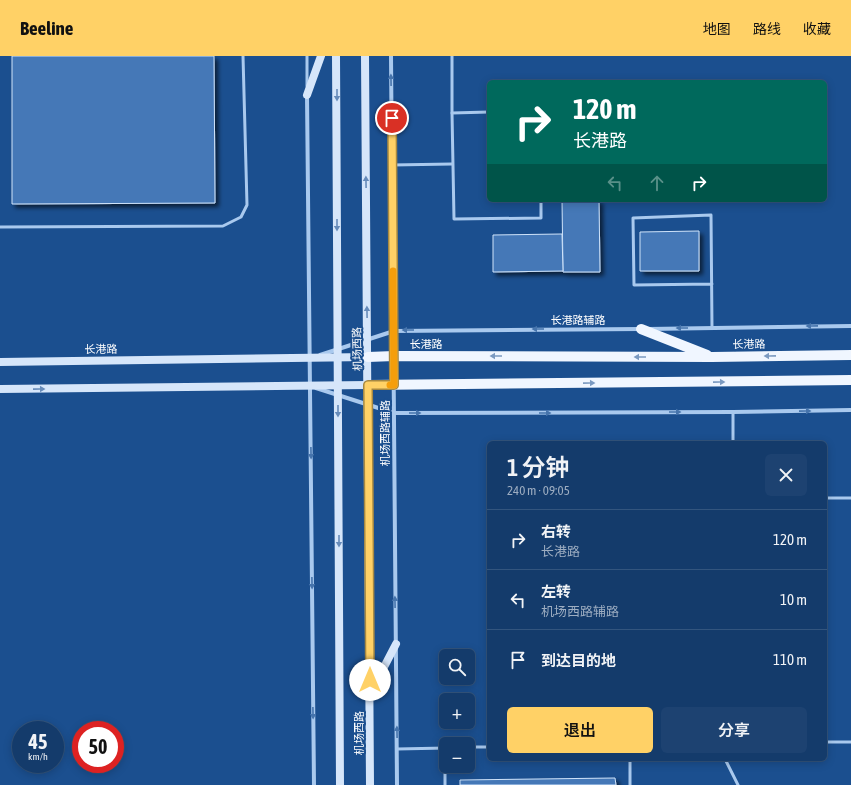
<!DOCTYPE html>
<html lang="zh">
<head>
<meta charset="utf-8">
<style>
	:root { --surface:#143b6b; --page:#1d4271; --text:#f1f3f6; --muted:#9dadc1; --line:#33557e; --accent:#ffd166 }
	body { margin:0; font-family:"Asap Condensed","Noto Sans SC",sans-serif; background:var(--page); color:var(--text); height:100vh; display:flex; flex-direction:column; font-size:15px; white-space:nowrap }
	* { box-sizing:border-box; margin:0 }
	p { font-size:13px; color:var(--muted) }
	.icon { flex:none; width:22px; height:22px; fill:none; stroke:currentColor; stroke-width:2; stroke-linecap:round; stroke-linejoin:round }
	.map { position:relative; flex:1; overflow:hidden }
	.panel { position:absolute; left:487px; top:385px; width:340px; height:320px; display:flex; flex-direction:column; background:var(--surface); border-radius:6px; box-shadow:0 2px 10px #0003,0 0 0 1px var(--line) }
	.panel>* { flex:none }
	.guide { position:absolute; left:487px; top:24px; width:340px; height:122px; border-radius:6px; box-shadow:0 2px 10px #0003,0 0 0 1px var(--line); background:#00695c; color:#fff; overflow:hidden }
	.fabs { position:absolute; left:439px; top:593px; display:grid; gap:8px }
	.fabs a { display:grid; place-items:center; width:36px; height:36px; border-radius:6px; background:var(--surface); box-shadow:0 2px 10px #0003,0 0 0 1px var(--line); font-size:20px }
	.speed { position:absolute; left:12px; top:665px; display:flex; gap:8px; font-size:20px; font-weight:700; text-align:center }
	.speed>* { display:grid; place-content:center; width:52px; height:52px; border-radius:50%; background:var(--surface); box-shadow:0 2px 10px #0003,0 0 0 1px var(--line); line-height:1 }
	.speed small { font-size:10px; font-weight:400 }
	.speed .limit { border:6px solid #d22; background:#fff; color:#111 }
	.pin { position:absolute; display:grid; place-items:center; width:34px; height:34px; color:#fff; margin:-17px; border:2px solid #fff; border-radius:50%; box-shadow:0 1px 4px #0007 }
	.me { position:absolute; width:44px; margin:-22px; rotate:0deg; stroke-linejoin:round; filter:drop-shadow(0 0 3px #0008) }
	.turn { display:flex; align-items:center; gap:14px; height:84px; padding:0 20px; font-size:18px }
	.turn .icon { width:52px; height:52px; stroke-width:2.5 }
	.turn b { display:block; font-size:28px; line-height:34px }
	.lanes { display:flex; align-items:center; height:38px; padding:0 20px; background:#0003; justify-content:center; gap:20px; direction:ltr }
	.lanes .off { opacity:.35 }
	.round { display:grid; place-items:center; flex:none; width:42px; height:42px; border-radius:6px; background:var(--page) }
	.summary { display:flex; align-items:center; justify-content:space-between; height:68px; padding:0 20px }
	h1 { font-size:24px; font-weight:600; line-height:30px }
	.button { display:flex; gap:8px; margin-top:auto; padding:8px 20px }
	.button a { flex:1; height:46px; border-radius:6px; background:var(--accent); color:#111; font-size:16px; font-weight:600; line-height:46px; text-align:center }
	.button a+a { background:var(--page); color:var(--text) }
	ul { padding:0; list-style:none }
	li { display:flex; align-items:center; gap:12px; height:60px; padding:0 20px; border-top:1px solid var(--line) }
	li div { flex:1 }
	li b { display:block; font-size:15px }
	li em { font-style:normal }
	header { display:flex; align-items:center; gap:24px; box-sizing:border-box; height:56px; padding:0 20px; background:var(--accent); color:#111 }
	header strong { font-size:19px }
	nav { display:flex; gap:22px; margin-inline-start:auto; font-size:14px }
	.map>svg:first-child { display:block }
	.building { fill:#4478b7; stroke:#cfe3fa; filter:url(#shadow) }
	.lines { fill:none; stroke-linecap:round; stroke-linejoin:round }
	.service { stroke:#a9c9ee; stroke-width:3 }
	.minor { stroke:#a9c9ee; stroke-width:4 }
	.secondary { stroke:#d6e6fa; stroke-width:8 }
	.primary { stroke:#f0f6ff; stroke-width:10 }
	.oneway { fill:#4674ac }
	.oneway2 { fill:#668bba }
	.oneway3 { fill:#7b9ac1 }
	.route-casing { stroke:#a68842; stroke-width:10 }
	.route { stroke:#ffd166; stroke-width:7 }
	.slow { stroke:#f59e0b; stroke-width:7 }
	.labels { text-anchor:middle; stroke-width:4; stroke-linejoin:round; paint-order:stroke }
	.street-label { font-size:11px; fill:#fff; stroke:#1b4f8f }
</style>
</head>
<body>
<header>
<strong>Beeline</strong>
<nav><a>地图</a><a>路线</a><a>收藏</a></nav>
</header>
<div class="map">
<svg width="851" height="729" viewBox="0 0 851 729">
	<defs>
		<filter id="shadow"><feDropShadow dx="3.5" dy="3.5" stdDeviation="2" flood-color="#0009"/></filter>
	</defs>
	<rect width="100%" height="100%" fill="#1b4f8f"/>
	<g class="building">
		<path d="M12 0H214L215 147 12 148Z"/>
		<path d="M562 144H599L600 216H563Z"/>
		<path d="M699 175V215H640V176Z"/>
		<path d="M562 178 563 215 493 216V179Z"/>
		<path d="M615 722 616 729H460V724Z"/>
	</g>
	<g class="lines">
		<g class="service">
			<path d="M307 0V30"/>
			<path d="M452 0V57"/>
			<path d="M489 56 452 57 454 163 541 162V144"/>
			<path d="M392 109 452 108"/>
			<path d="M0 171 223 170 241 161 247 149 243 0"/>
			<path d="M712 272 711 159 633 162 634 229 712 228"/>
			<path d="M733 356V387"/>
			<path d="M825 442H851"/>
			<path d="M825 686H851"/>
			<path d="M468 691H489"/>
			<path d="M445 692V729"/>
			<path d="M397 693 446 692"/>
			<path d="M630 703V729"/>
			<path d="M725 703 738 729"/>
		</g>
		<g class="minor">
			<path d="M391 0 397 729"/>
			<path d="M307 39 314 729"/>
			<path d="M648 273 851 270"/>
			<path d="M320 299 394 275 641 273"/>
			<path d="M316 332 394 357 733 356 851 354"/>
		</g>
		<g class="secondary">
			<path d="M336 0 340 729"/>
			<path d="M365 0 370 729"/>
			<path d="M307 39 321 0"/>
			<path d="M0 306 368 301"/>
			<path d="M0 333 368 329"/>
			<path d="M371 636 396 588"/>
		</g>
		<g class="primary">
			<path d="M641 273 707 299"/>
			<path d="M368 301 394 300 712 301 851 299"/>
			<path d="M368 329 851 324"/>
		</g>
	</g>
	<defs><path id="oneway-solid" d="M-6-.8H1V-3.2L6.5 0L1 3.2V.8H-6Z"/></defs>
	<g class="oneway">
		<use href="#oneway-solid" transform="translate(391 24) rotate(-91)"/>
		<use href="#oneway-solid" transform="translate(812 270) rotate(179)"/>
		<use href="#oneway-solid" transform="translate(682 272) rotate(180)"/>
		<use href="#oneway-solid" transform="translate(538 273) rotate(180)"/>
		<use href="#oneway-solid" transform="translate(408 274) rotate(180)"/>
		<use href="#oneway-solid" transform="translate(805 355) rotate(-1)"/>
		<use href="#oneway-solid" transform="translate(675 356)"/>
		<use href="#oneway-solid" transform="translate(415 357)"/>
		<use href="#oneway-solid" transform="translate(545 357)"/>
		<use href="#oneway-solid" transform="translate(311 397) rotate(89)"/>
		<use href="#oneway-solid" transform="translate(312 527) rotate(89)"/>
		<use href="#oneway-solid" transform="translate(395 546) rotate(-91)"/>
		<use href="#oneway-solid" transform="translate(313 657) rotate(89)"/>
		<use href="#oneway-solid" transform="translate(397 676) rotate(-91)"/>
	</g>
	<g class="oneway2">
		<use href="#oneway-solid" transform="translate(337 39) rotate(90)"/>
		<use href="#oneway-solid" transform="translate(366 126) rotate(-91)"/>
		<use href="#oneway-solid" transform="translate(337 169) rotate(90)"/>
		<use href="#oneway-solid" transform="translate(367 256) rotate(-91)"/>
		<use href="#oneway-solid" transform="translate(39 333) rotate(-1)"/>
		<use href="#oneway-solid" transform="translate(338 355) rotate(90)"/>
		<use href="#oneway-solid" transform="translate(339 485) rotate(90)"/>
	</g>
	<g class="oneway3">
		<use href="#oneway-solid" transform="translate(496 300) rotate(-180)"/>
		<use href="#oneway-solid" transform="translate(770 300) rotate(179)"/>
		<use href="#oneway-solid" transform="translate(640 301) rotate(-180)"/>
		<use href="#oneway-solid" transform="translate(719 326) rotate(-1)"/>
		<use href="#oneway-solid" transform="translate(589 327) rotate(-1)"/>
	</g>
	<g class="lines">
		<defs>
			<path id="route" d="M370 624 368 329H394L392 62"/>
		</defs>
		<use href="#route" class="route-casing"/>
		<use href="#route" class="route"/>
		<path class="slow" d="M390 329H394L393 215"/>
	</g>
	<g class="labels">
		<g class="street-label">
			<text x="578" y="268">长港路辅路</text>
			<text x="426" y="292">长港路</text>
			<text transform="translate(749 288) rotate(-1)" y="4">长港路</text>
			<text transform="translate(101 293) rotate(-1)" y="4">长港路</text>
			<text transform="translate(357 293) rotate(-91)" y="4">机场西路</text>
			<text transform="translate(385 377) rotate(-90)" y="4">机场西路辅路</text>
			<text transform="translate(359 677) rotate(-90)" y="4">机场西路</text>
		</g>
	</g>
</svg>
<div class="fabs">
<a><svg class="icon" aria-label="search" viewBox="0 0 24 24"><circle cx="10" cy="10" r="6"/><path d="M15 15l6 6"/></svg></a>
<a>+</a>
<a>−</a>
</div>
<div class="speed"><div>45<small>km/h</small></div><div class="limit">50</div></div>
<div class="pin" style="left:392px;top:62px;background:#d93025"><svg class="icon" aria-label="arrive" viewBox="0 0 24 24"><path d="M6 21V4h12l-3 4 3 4H6"/></svg></div>
<svg class="me" style="left:370px;top:624px" viewBox="-20 -20 40 40"><circle r="19" fill="#fff"/><path d="M0-13L10 11 0 6-10 11z" fill="#ffd166"/></svg>
<div class="guide">
<div class="turn"><svg class="icon" aria-label="right" viewBox="0 0 24 24"><path d="M7 20v-9h11M14 6l5 5-5 5"/></svg><div><b>120 m</b>长港路</div></div>
<div class="lanes"><svg class="icon off" aria-label="left" viewBox="0 0 24 24"><path d="M17 20v-9H6M10 6l-5 5 5 5"/></svg><svg class="icon off" aria-label="ahead" viewBox="0 0 24 24"><path d="M12 20V5M6 11l6-6 6 6"/></svg><svg class="icon" aria-label="right" viewBox="0 0 24 24"><path d="M7 20v-9h11M14 6l5 5-5 5"/></svg></div>
</div>
<section class="panel">
<div class="summary"><div><h1>1 分钟</h1><p>240 m · 09:05</p></div><a class="round"><svg class="icon" aria-label="close" viewBox="0 0 24 24"><path d="M6 6l12 12M18 6L6 18"/></svg></a></div>
<ul>
<li><svg class="icon" aria-label="right" viewBox="0 0 24 24"><path d="M7 20v-9h11M14 6l5 5-5 5"/></svg><div><b>右转</b><p>长港路</p></div><em>120 m</em></li>
<li><svg class="icon" aria-label="left" viewBox="0 0 24 24"><path d="M17 20v-9H6M10 6l-5 5 5 5"/></svg><div><b>左转</b><p>机场西路辅路</p></div><em>10 m</em></li>
<li><svg class="icon" aria-label="arrive" viewBox="0 0 24 24"><path d="M6 21V4h12l-3 4 3 4H6"/></svg><div><b>到达目的地</b></div><em>110 m</em></li>
</ul>
<div class="button"><a>退出</a><a>分享</a></div>
</section>
</div>
</body>
</html>
